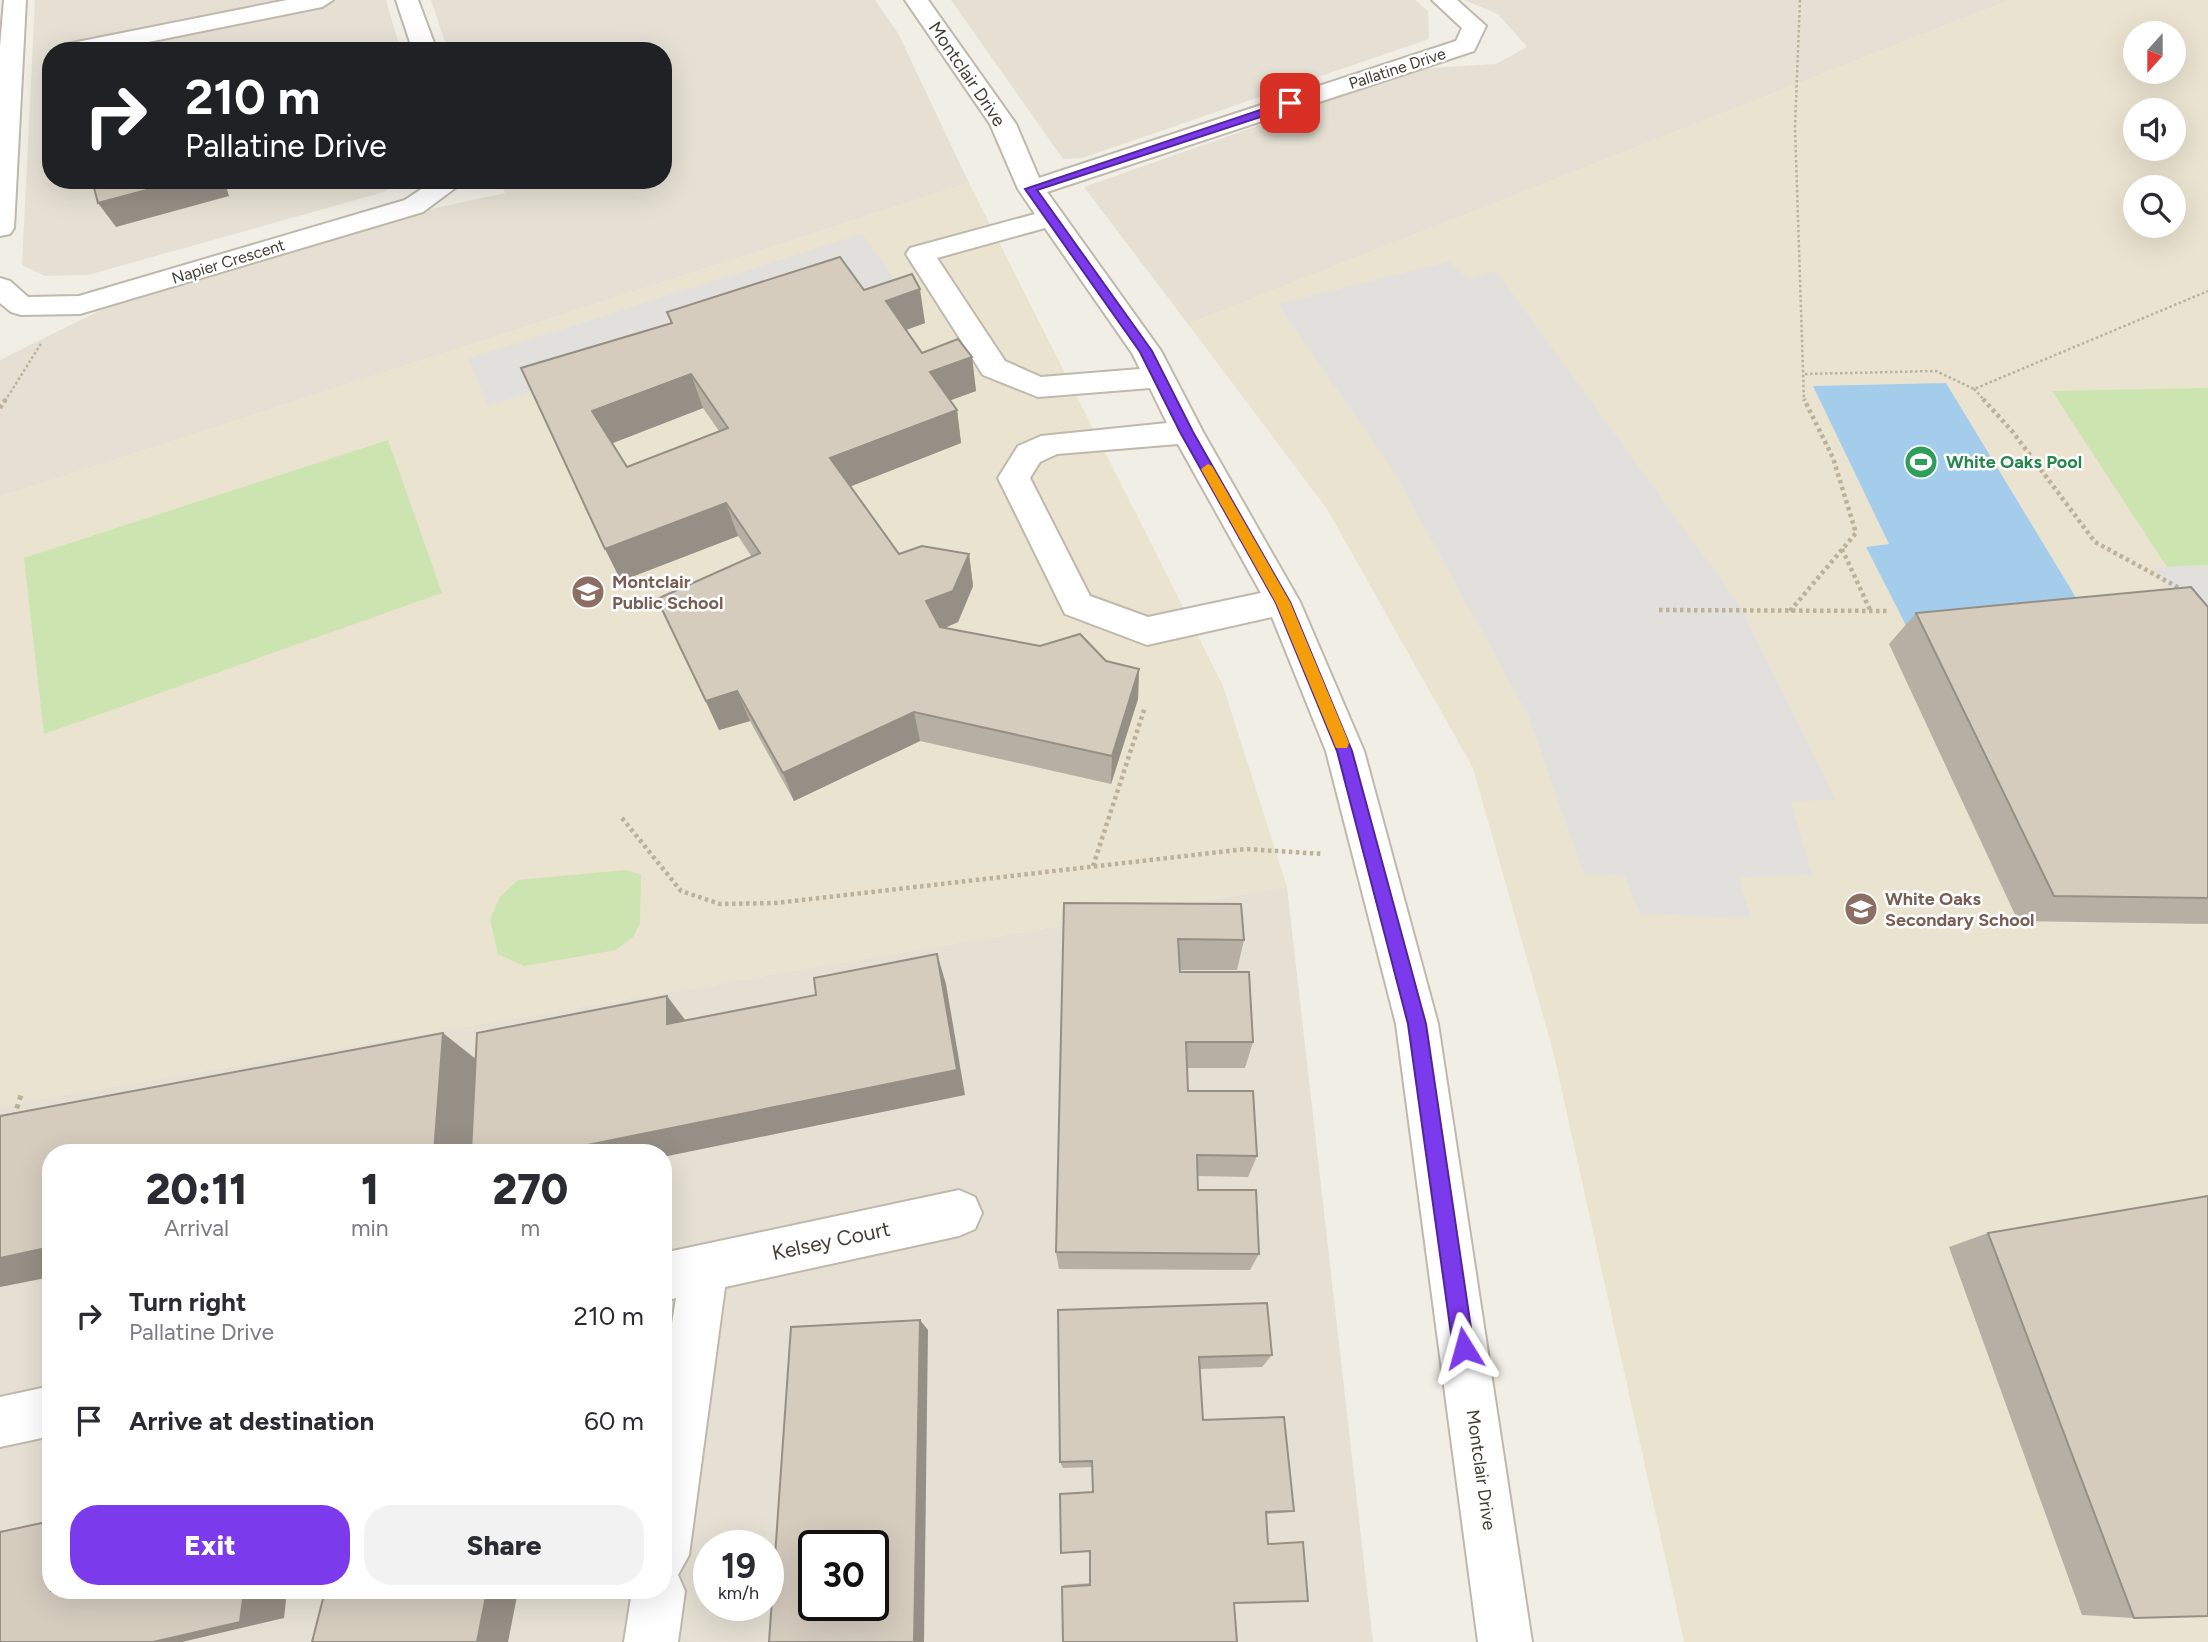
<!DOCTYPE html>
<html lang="en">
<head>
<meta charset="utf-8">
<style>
	:root { --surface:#fff; --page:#f2f2f3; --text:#2b2b33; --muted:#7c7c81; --accent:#7c3aed }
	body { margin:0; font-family:Figtree,sans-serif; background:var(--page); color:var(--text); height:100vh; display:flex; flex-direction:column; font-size:26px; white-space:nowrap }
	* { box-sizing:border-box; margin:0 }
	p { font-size:23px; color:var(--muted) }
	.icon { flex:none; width:38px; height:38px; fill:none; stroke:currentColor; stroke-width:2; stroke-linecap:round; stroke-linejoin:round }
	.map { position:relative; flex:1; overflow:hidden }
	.sheet { position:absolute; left:42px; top:1144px; width:630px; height:455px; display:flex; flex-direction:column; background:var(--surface); border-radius:28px; box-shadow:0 7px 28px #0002 }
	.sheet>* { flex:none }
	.top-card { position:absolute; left:42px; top:42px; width:630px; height:147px; border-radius:28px; box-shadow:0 7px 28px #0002; background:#202124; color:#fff; overflow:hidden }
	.needle { width:46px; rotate:201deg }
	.fabs { position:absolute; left:2123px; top:21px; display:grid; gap:14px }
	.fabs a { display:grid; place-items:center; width:63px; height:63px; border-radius:50%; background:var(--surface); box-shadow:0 7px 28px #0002; font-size:35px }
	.speed { position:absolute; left:693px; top:1530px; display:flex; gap:14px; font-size:35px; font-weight:700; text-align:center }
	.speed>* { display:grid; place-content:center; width:91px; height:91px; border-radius:50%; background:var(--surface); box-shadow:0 7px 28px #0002; line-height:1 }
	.speed small { font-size:18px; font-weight:400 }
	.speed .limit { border:4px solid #111; border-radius:10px; background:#fff; color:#111 }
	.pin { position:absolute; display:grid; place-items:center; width:60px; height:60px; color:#fff; margin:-30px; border-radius:14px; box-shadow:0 4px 10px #0006 }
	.me { position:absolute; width:77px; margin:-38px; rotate:352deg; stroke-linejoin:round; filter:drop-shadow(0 0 5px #0008) }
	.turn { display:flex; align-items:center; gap:24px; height:147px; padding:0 28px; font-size:32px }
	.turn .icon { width:91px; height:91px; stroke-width:2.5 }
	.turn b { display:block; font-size:49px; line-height:60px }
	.eta { display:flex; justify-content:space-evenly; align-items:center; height:119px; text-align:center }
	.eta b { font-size:42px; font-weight:800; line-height:49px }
	.cta { display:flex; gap:14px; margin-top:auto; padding:14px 28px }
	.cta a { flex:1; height:80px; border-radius:28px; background:var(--accent); color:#fff; font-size:28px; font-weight:800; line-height:80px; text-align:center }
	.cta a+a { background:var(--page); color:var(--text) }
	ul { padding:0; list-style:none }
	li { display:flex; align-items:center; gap:21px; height:105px; padding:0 28px }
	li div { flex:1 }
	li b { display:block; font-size:26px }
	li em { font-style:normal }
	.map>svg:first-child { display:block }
	.residential { fill:#e5e0d3; fill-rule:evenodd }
	.education { fill:#eae3cf; fill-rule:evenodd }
	.green { fill:#cce4b0 }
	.parking { fill:#e2e0dd }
	.water { fill:#a4cdec }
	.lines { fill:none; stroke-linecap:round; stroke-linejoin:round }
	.minor-casing { stroke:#bfb8ab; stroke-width:4 }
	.path-far2 { stroke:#bdb19a; stroke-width:2.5; stroke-dasharray:2.5 2.5; stroke-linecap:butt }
	.path-far1 { stroke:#bdb19a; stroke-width:4.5; stroke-dasharray:3.5 3.5; stroke-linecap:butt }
	.path { stroke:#bdb19a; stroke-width:5; stroke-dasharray:4.5 4.5; stroke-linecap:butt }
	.minor { fill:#fff; fill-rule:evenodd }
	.wall { fill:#b7afa3; fill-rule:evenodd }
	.shaded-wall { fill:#958f85 }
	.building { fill:#d5ccbe; stroke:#958f85; stroke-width:2; fill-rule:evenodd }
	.route { fill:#7c3aed; stroke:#51269a; stroke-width:2 }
	.slow { fill:#f59e0b }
	.labels { text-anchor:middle; stroke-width:5; stroke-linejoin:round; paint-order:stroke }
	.far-street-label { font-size:16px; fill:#433e35; stroke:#fff }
	.street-label { font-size:18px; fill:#433e35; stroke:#fff }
	.leisure-label { font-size:18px; font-weight:bold; fill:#27864d; stroke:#fff; text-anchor:start }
	.education-label { font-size:18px; font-weight:bold; fill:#785e54; stroke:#fff; text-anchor:start }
	.near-street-label { font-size:21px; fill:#433e35; stroke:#fff }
</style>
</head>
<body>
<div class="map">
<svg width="2208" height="1642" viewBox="0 0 2208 1642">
	<rect width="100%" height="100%" fill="#f1eee5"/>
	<g class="residential">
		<path d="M35 0H386L401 51H51V180H405L384 192 88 275 45 276 22 265Z"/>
		<path d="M431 0H875L898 33 969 183 0 497V360L139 291 348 227 505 193 500 180H663V51H448Z"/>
		<path d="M951 0H1415L1428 11 1429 39 1082 158 1063 159Z"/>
		<path d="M1464 0H2010L1188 324 1084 187 1408 73 1430 68 1496 64 1527 47 1498 14Z"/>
		<path d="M1287 887 1373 1642H0V1106ZM51 1153H663V1591H51ZM709 1545H768V1605H709ZM814 1545H873V1605H814Z"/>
	</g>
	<g class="education">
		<path d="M2010 0H2208V1642H1684L1553 1051 1473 768 1327 509 1188 324ZM2135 33H2174V72H2135ZM2135 110H2174V149H2135ZM2135 187H2174V226H2135Z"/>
		<path d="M969 183 1223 686 1287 887 0 1106V497Z"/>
	</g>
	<g class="green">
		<path d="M2208 388V565L2167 567 2052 391Z"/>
		<path d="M388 440 442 593 44 734 24 558Z"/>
		<path d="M626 870 641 875 640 923 633 937 616 950 524 966 498 954 490 919 500 897 518 880Z"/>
	</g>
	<g class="parking">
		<path d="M862 234 900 286 863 298 855 287 488 406 468 359Z"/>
		<path d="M1449 262 1469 279 1496 271 1740 606 1836 800 1791 801 1812 875 1739 877 1751 918 1640 914 1625 876 1584 874 1528 715 1393 470 1278 304Z"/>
		<path d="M2208 565V651L2153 568Z"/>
	</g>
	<path class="water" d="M1946 383 2092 624 1914 641 1866 547 1889 544 1813 386Z"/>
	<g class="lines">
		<defs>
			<g id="minor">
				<path d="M4 0H26L14 228 10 234 0 236V47Z"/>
				<path d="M287 0H333L322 7 104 51H55L59 46 67 44Z"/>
				<path d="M396 0H418L437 51H413Z"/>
				<path d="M905 0H928L1016 124 1039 178 1456 41 1462 28 1432 0H1457L1486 26 1474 51 1047 192 1161 351 1203 432 1300 602 1364 751 1438 1024 1532 1642H1478L1396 1024 1326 751 1272 617 1147 645 1065 614 998 478 1018 446 1041 436 1167 423 1150 388 1038 397 983 375 906 254 910 248 1035 214 1018 189 990 124ZM1045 228 1132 353 1140 369 1041 377 1005 361 937 258ZM1178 444 1261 593 1148 617 1090 596 1030 478 1040 462 1057 454Z"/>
				<path d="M435 180H466L423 212 80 314 21 315 11 312 0 303V278L10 281 28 297 79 296 405 200Z"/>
				<path d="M959 1190 975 1197 982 1213 975 1229 959 1236 725 1287 689 1555 678 1575 685 1591 678 1642H624L632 1591H663V1381L676 1298 663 1301V1253Z"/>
				<path d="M51 1386V1436L0 1447V1397Z"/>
			</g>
		</defs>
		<use href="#minor" class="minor-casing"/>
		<g class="path-far2">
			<path d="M1800 0 1795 127 1804 401"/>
			<path d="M1805 374 1936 371 1974 389 2208 291"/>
			<path d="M1974 389 1985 401"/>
			<path d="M5 401 42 342"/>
		</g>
		<g class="path-far1">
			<path d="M1983 399 2012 431 2095 542 2183 590"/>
			<path d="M0 408 6 399"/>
			<path d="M1842 549 1871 612"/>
			<path d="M1659 610 1888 611"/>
			<path d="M1790 611 1856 533 1833 458 1804 399"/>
			<path d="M622 818 681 891 720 904 776 903 1246 849 1323 854"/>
			<path d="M1093 866 1145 707"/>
		</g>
		<path class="path" d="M14 1117 21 1095"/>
		<use href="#minor" class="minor"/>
	</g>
	<g class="wall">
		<path d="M864 290 925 323 906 330 922 353 972 357 976 391 950 400 957 410 961 443 851 486 899 554H969L973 586 958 622 945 628 1106 661 1139 669 1138 699 1111 784 920 741 794 801 750 721 719 730 657 599 752 557 738 536 621 581 521 368 671 323 667 312ZM703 408 719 431 627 467 612 443Z"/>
		<path d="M2208 607V924L2018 921 1889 644 1916 613Z"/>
		<path d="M1064 903 1244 940 1237 970H1180V972L1253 1042 1245 1068H1187L1188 1091 1257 1156 1248 1177 1197 1176 1198 1190 1259 1254 1250 1270 1059 1269 1056 1252Z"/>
		<path d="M1988 1233 2134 1618 2082 1615 1949 1247Z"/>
		<path d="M1058 1310 1272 1355 1262 1367 1200 1369 1203 1420 1294 1511 1282 1513 1266 1514 1268 1544 1308 1601 1062 1587 1064 1585 1090 1583 1093 1492 1092 1467 1063 1468 1060 1462Z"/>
	</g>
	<g class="shaded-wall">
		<path d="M184 180H224L229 196 116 227 98 203Z"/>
		<path d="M920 289 925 323 892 335 886 301Z"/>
		<path d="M972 357 976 391 935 406 930 372Z"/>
		<path d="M691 374 703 408 608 445 592 411Z"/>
		<path d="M957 410 961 443 839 491 830 458Z"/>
		<path d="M726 503 738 536 621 581 605 549Z"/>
		<path d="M969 554 973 586 958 622 932 633 926 601Z"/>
		<path d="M1139 669 1138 699 1111 784 1112 756Z"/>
		<path d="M737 691 750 721 719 730 706 701Z"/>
		<path d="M914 712 920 741 794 801 783 773Z"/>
		<path d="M937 954 946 984 965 1095 663 1157V1153H548Z"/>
		<path d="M667 996 689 1025 667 1024Z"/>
		<path d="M443 1033 477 1060 472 1153H434Z"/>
		<path d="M51 1247V1277L0 1287V1258Z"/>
		<path d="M920 1320 928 1330 924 1642H914Z"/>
		<path d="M244 1591H287L284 1618 182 1642H153Z"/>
		<path d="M487 1591H518L508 1642H477Z"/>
	</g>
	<g class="building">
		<path d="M92 180H184L98 203Z"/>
		<path d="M840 257 864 290 912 274 920 289 886 301 922 353 958 339 972 357 930 372 957 410 830 458 899 554 922 546 969 554 953 591 926 601 940 627 1040 646 1080 634 1106 661 1139 669 1112 756 914 712 783 773 737 691 706 701 657 599 760 553 726 503 605 549 521 368 672 323 667 312ZM691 374 728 428 627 467 592 411Z"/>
		<path d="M2191 587 2208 607V898L2054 896 1916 613Z"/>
		<path d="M1064 903 1241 904 1244 940 1178 939 1180 972H1249L1253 1042H1186L1188 1091H1253L1257 1156 1197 1155 1198 1190H1256L1259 1254 1056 1252Z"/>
		<path d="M937 954 957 1070 548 1153H471L477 1033 667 996V1024L816 995 814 978Z"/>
		<path d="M443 1033 434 1153H51V1247L0 1258V1116Z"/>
		<path d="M2208 1196V1616L2134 1618 1988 1233Z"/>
		<path d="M1267 1303 1272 1355 1199 1357 1203 1420 1284 1417 1294 1511 1266 1512 1268 1544 1303 1542 1308 1601 1234 1603 1237 1642H1063L1062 1587 1090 1585V1551L1061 1553 1060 1494 1093 1492 1092 1461 1060 1462 1058 1310Z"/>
		<path d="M920 1320 914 1642H769L791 1327ZM814 1545H873V1605H814Z"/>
		<path d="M51 1521V1591H244L240 1622 153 1642H0V1532Z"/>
		<path d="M325 1591H487L477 1642H312Z"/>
	</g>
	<path class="route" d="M1290 100 1295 103 1294 106 1037 190 1152 351 1193 432 1290 602 1352 751 1426 1024 1474 1348 1471 1355 1464 1358 1456 1355 1453 1348 1408 1024 1337 751 1276 603 1180 432 1140 352 1025 189Z"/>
	<path class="slow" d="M1208 464 1212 466 1290 602 1349 743 1347 748H1336L1334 743 1276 603 1201 469Z"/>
	<defs>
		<symbol id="stadium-disc" viewBox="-11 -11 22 22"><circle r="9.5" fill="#2e9e5b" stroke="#fff"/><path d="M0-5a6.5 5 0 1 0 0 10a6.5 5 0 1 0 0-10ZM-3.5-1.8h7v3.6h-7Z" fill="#fff"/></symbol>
		<symbol id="school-disc" viewBox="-11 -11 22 22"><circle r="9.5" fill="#8d6e63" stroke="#fff"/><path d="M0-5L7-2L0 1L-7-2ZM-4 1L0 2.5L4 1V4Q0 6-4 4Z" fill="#fff"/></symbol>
	</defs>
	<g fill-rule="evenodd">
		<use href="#stadium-disc" x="1902" y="443" width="38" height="38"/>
		<use href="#school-disc" x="569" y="573" width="38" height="38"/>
		<use href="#school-disc" x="1842" y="890" width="38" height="38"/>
	</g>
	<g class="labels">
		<g class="far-street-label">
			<text transform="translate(1397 68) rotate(-18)" y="6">Pallatine Drive</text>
			<text transform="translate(228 261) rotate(-17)" y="6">Napier Crescent</text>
		</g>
		<g class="street-label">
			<text transform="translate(967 74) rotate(56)" y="6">Montclair Drive</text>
			<text transform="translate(1481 1470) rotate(82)" y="6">Montclair Drive</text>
		</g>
		<g class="leisure-label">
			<text x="1946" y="468">White Oaks Pool</text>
		</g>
		<g class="education-label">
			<text x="612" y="588">Montclair<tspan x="612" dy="21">Public School</tspan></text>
			<text x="1885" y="905">White Oaks<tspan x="1885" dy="21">Secondary School</tspan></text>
		</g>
		<g class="near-street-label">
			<text transform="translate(831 1241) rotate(-12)" y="7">Kelsey Court</text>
		</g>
	</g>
</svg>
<div class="fabs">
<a><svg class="needle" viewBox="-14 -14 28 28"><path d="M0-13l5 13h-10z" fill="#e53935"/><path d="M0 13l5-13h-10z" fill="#7c7c81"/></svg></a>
<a><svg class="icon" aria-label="sound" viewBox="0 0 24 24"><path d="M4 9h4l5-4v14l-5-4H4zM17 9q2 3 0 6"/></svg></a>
<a><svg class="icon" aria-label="search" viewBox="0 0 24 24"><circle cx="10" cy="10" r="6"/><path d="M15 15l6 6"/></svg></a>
</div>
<div class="speed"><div>19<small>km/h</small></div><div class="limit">30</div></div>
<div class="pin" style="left:1290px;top:103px;background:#d93025"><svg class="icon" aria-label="arrive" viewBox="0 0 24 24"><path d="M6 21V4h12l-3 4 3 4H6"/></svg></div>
<svg class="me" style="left:1464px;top:1348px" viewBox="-20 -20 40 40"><path d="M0-17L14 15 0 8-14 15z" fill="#7c3aed" stroke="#fff" stroke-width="4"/></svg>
<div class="top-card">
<div class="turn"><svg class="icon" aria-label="right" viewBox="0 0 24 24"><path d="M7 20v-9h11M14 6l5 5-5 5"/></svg><div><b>210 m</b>Pallatine Drive</div></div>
</div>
<section class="sheet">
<div class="eta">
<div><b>20:11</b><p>Arrival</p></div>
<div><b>1</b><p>min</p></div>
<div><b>270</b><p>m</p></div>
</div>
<ul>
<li><svg class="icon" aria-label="right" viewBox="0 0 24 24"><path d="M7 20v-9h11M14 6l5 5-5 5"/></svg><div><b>Turn right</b><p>Pallatine Drive</p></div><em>210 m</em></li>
<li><svg class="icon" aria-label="arrive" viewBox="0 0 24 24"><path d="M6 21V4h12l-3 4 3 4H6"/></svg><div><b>Arrive at destination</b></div><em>60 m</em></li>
</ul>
<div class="cta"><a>Exit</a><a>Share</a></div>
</section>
</div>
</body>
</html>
